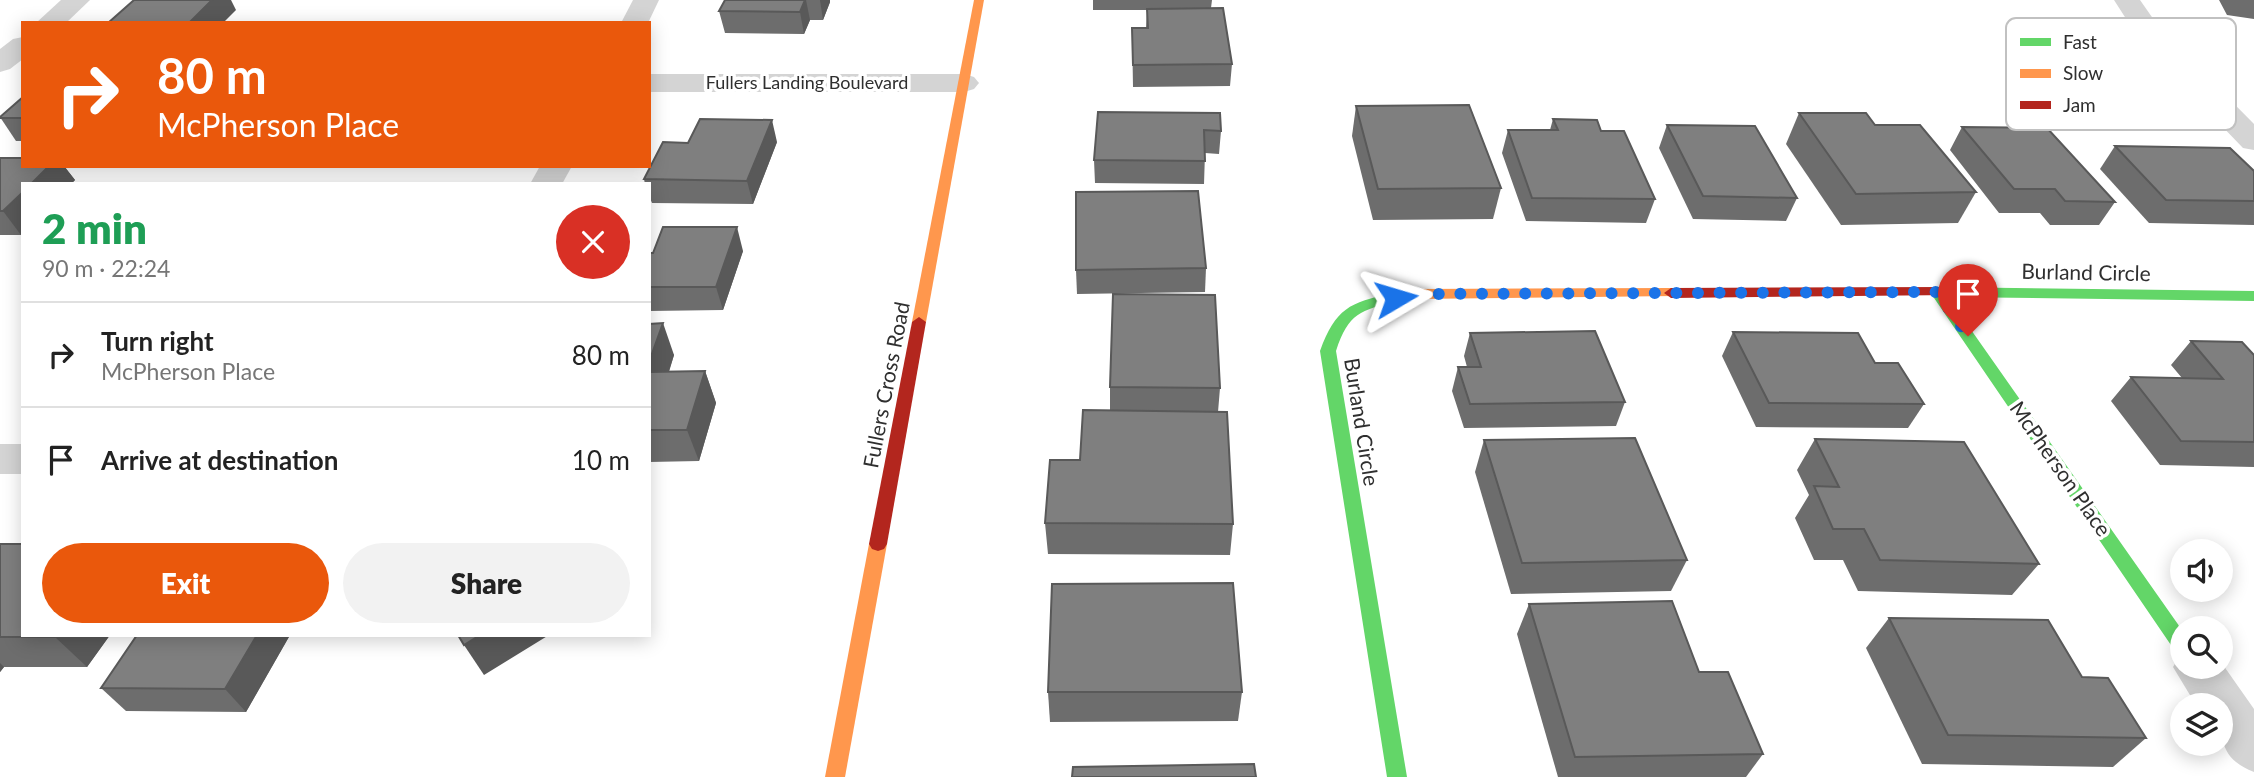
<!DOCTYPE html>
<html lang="en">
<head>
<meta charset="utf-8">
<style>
	:root { --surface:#fff; --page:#f2f2f2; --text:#222; --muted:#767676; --line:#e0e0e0; --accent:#ea580c }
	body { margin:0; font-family:Lato,sans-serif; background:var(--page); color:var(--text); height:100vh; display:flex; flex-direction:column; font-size:26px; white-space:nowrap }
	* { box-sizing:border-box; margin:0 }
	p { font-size:23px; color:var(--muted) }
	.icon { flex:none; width:38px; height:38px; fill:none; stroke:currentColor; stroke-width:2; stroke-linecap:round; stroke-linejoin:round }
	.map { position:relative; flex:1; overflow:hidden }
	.side { position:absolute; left:21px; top:182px; width:630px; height:455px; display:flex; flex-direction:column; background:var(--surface); border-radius:0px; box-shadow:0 4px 18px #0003 }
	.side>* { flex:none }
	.top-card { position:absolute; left:21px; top:21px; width:630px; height:147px; border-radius:0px; box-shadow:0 4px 18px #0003; background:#ea580c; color:#fff; overflow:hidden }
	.controls { position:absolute; left:2170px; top:539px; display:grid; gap:14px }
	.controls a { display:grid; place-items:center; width:63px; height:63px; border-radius:50%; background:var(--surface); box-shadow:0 4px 18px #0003; font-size:35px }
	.pin { position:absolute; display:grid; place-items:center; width:60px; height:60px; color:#fff; margin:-72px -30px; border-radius:50% 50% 50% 0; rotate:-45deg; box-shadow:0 0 7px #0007 }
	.pin .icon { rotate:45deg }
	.me { position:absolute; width:77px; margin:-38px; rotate:83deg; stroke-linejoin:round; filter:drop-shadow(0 0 5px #0008) }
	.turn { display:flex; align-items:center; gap:24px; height:147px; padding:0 21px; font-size:32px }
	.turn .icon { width:91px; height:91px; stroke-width:2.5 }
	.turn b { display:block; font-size:49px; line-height:60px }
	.round { display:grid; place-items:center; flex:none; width:74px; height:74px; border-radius:37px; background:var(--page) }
	.headline { display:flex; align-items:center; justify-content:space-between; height:119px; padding:0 21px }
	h1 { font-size:42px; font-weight:800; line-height:52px; color:#1e9e55 }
	.primary-button { display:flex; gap:14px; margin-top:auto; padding:14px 21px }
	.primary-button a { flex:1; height:80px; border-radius:42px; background:var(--accent); color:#fff; font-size:28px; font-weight:800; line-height:80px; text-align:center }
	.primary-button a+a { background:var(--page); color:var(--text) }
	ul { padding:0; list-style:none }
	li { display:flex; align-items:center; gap:21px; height:105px; padding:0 21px; border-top:2px solid var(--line) }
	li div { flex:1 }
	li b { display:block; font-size:26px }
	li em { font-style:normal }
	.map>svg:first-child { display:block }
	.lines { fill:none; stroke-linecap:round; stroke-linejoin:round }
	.street { fill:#d4d4d4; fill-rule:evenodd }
	.fast { fill:#63d668; fill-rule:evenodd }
	.slow { fill:#ff974d; fill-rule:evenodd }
	.jam { fill:#b3261e; fill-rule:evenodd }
	.wall { fill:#6d6d6d }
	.shaded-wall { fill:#595959 }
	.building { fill:#7f7f7f; stroke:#595959; stroke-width:2 }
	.route { stroke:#1a73e8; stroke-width:12; stroke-dasharray:0 21.6 }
	.labels { text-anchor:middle; stroke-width:7; stroke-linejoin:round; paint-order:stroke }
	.far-street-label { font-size:18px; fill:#2f2f2f; stroke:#fff }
	.street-label { font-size:21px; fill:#2f2f2f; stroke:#fff }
	.key { fill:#fff; stroke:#c1c1c1; stroke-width:2 }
	.key-label { font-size:19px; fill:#2f2f2f }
</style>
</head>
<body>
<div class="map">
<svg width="2254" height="777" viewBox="0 0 2254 777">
	<rect width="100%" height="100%" fill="#fff"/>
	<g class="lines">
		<g class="street">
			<path d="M61 0H90L66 23H36Z"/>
			<path d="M633 0H659L648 23H621Z"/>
			<path d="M2114 0H2140L2161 30 2254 124V150L2243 148 2141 42Z"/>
			<path d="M23 37V59L10 69 0 72V49L13 39Z"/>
			<path d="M649 74H964L974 77 979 83 974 89 964 92H649Z"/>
			<path d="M540 166H572L562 184H530Z"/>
			<rect x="0" y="444" width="23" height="30"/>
			<path d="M2182 652V667H2221V662L2254 709V772C2219 758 2221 738 2221 705H2196L2173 667Z"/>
		</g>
		<g class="fast">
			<path d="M1937 287 2254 291V301L1948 297 2182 630V653L2175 651 1932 295 1930 292Z"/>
			<path d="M1392 293 1397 295 1399 298 1397 301C1360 311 1349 312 1336 351L1407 777H1387L1320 351C1336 308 1349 303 1392 293Z"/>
		</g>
		<g class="slow">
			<path d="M974 0H984L926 322 919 327 912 322Z"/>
			<path d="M1671 288 1676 290 1678 293 1676 296 1415 299 1392 303 1385 298 1387 295 1415 289Z"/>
			<path d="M878 537 884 539 887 544 845 777H825L869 544 872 539Z"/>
		</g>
		<g class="jam">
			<path d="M1948 287 1955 292 1953 295 1671 298 1664 293 1671 288Z"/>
			<path d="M919 317 926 322 887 544 884 549 878 551 872 549 869 544 912 322Z"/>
		</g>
	</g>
	<g class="wall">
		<path d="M725 0H830V2L823 20H810L804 34 725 33 719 11Z"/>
		<path d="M1093 0H1212L1211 8 1232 64 1230 86 1133 87 1132 28H1146L1147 10H1093Z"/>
		<path d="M2219 0H2254V19L2227 15Z"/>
		<path d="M23 97V141H16L0 117Z"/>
		<path d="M1356 106 1501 188 1493 219 1373 220 1352 136Z"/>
		<path d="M1098 112 1221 131 1219 154 1205 153 1204 184 1095 183 1094 160Z"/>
		<path d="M1799 113 1875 125 1976 192 1958 223 1841 225 1786 144Z"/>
		<path d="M1553 119 1601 131 1655 199 1646 223 1526 221 1502 153 1508 130H1550Z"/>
		<path d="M1667 125 1797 198 1786 221 1693 219 1659 148Z"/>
		<path d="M1962 127 2115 202 2099 225H2050L2040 213H1999L1950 150Z"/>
		<path d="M777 142 753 204 652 203 649 196V184H645L644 179Z"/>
		<path d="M2115 146 2254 171V225L2149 223 2100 169Z"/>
		<path d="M0 158 23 166H64L75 180 71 184H23V233L21 235H0Z"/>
		<path d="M743 251 723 310 649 311V253Z"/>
		<path d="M1206 268 1205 292 1077 294 1076 270Z"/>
		<path d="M649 324 674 355 669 372 705 371 716 403 699 461 649 462Z"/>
		<path d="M1733 332 1875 363 1924 404 1908 428 1756 427 1722 356Z"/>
		<path d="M1470 333 1625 402 1616 426 1464 428 1452 391 1458 367H1467L1464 356Z"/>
		<path d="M2191 341 2254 355V467L2160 465 2111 401 2131 377 2182 378 2171 365Z"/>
		<path d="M1110 387 1220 388 1218 412 1233 524 1230 555 1048 554 1045 523 1080 460 1110 410Z"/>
		<path d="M1815 439 2039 564 2012 595 1858 591 1843 560H1814L1795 518 1809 495 1797 470Z"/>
		<path d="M1484 440 1687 560 1671 591 1511 594 1475 472Z"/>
		<path d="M0 544 23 635H110L87 667H4L0 672Z"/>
		<path d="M1529 604 1699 672 1763 754 1746 777H1558L1517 634Z"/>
		<path d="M1889 618 2082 677 2146 738 2113 767 1922 764 1866 648Z"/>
		<path d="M290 635 246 712 126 711 101 688Z"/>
		<path d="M1048 692H1242L1238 721 1050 722Z"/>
	</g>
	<g class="shaded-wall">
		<path d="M212 0H231L236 10 223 23H189Z"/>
		<path d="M805 0H806L810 20 804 34 800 12Z"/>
		<path d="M820 0H830V2L823 20Z"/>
		<path d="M772 120 777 142 753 204 747 181Z"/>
		<path d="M49 166H64L75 180 71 184H31Z"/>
		<path d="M23 192V233L21 235 3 211Z"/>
		<path d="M737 227 743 251 723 310 716 287Z"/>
		<path d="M663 323 674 355 658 404 649 382V362Z"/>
		<path d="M705 371 716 403 699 461 687 430Z"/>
		<path d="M56 635H110L87 667 55 637Z"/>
		<path d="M257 635H290L246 712 225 689Z"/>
		<path d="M480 635H549L484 675 464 645Z"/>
		<path d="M0 663 4 667 0 672Z"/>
	</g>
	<g class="building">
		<path d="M134 0H212L189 23H108Z"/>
		<path d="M725 0H805L800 12 719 11Z"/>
		<path d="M1223 8 1232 64 1133 65 1132 28H1148L1147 9Z"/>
		<path d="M23 97V118H0V117Z"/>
		<path d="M1469 105 1501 188 1378 189 1356 106Z"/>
		<path d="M1098 112 1220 113 1221 131 1204 130 1205 161 1094 160Z"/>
		<path d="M1799 113H1866L1875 125H1920L1976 192 1856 194Z"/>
		<path d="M700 119 772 120 747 181 644 179 663 142 688 143Z"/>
		<path d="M1553 119 1597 120 1601 131H1624L1655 199 1532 198 1508 130H1558Z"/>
		<path d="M1667 125 1755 126 1797 198 1703 196Z"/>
		<path d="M1962 127 2047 128 2115 202 2065 201 2055 189H2014Z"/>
		<path d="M2115 146 2230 148 2254 171V201L2166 200Z"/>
		<path d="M0 158H23V166H49L31 184H23V192L3 211H0Z"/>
		<path d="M1198 191 1206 268 1076 270V192Z"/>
		<path d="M663 227H737L716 287H649V253H653Z"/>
		<path d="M1113 294 1215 295 1220 388 1110 387Z"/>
		<path d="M663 323 649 362V324Z"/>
		<path d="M1595 331 1625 402 1470 404 1458 367H1481L1470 333Z"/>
		<path d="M1733 332 1858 333 1875 363H1898L1924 404 1769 403Z"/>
		<path d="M2191 341 2242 342 2254 355V442L2181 441 2131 377 2223 379Z"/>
		<path d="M705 371 687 430H649V372Z"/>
		<path d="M1083 410 1227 412 1233 524 1045 523 1050 460H1080Z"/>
		<path d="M1635 438 1687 560 1522 563 1484 440Z"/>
		<path d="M1815 439 1964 442 2039 564 1880 560 1864 529H1833L1814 486 1839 487Z"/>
		<path d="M0 544H23V635H56L55 637H0Z"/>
		<path d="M1233 583 1242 692H1048L1052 584Z"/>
		<path d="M1672 601 1699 672H1728L1763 754 1575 757 1529 604Z"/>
		<path d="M1889 618 2048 620 2082 677 2108 678 2146 738 1948 735Z"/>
		<path d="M137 635H257L225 689 101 688Z"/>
		<path d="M458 635H480L464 645Z"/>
		<path d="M1254 764 1256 777H1072L1073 767Z"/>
	</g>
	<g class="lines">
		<path class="route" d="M1396 298 1415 294 1937 292 1968 336"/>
	</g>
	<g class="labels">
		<g class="far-street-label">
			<text x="807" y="89">Fullers Landing Boulevard</text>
		</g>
		<g class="street-label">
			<text transform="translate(2086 273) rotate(1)" y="7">Burland Circle</text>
			<text transform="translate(887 385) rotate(-79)" y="7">Fullers Cross Road</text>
			<text transform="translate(1361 422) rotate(81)" y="7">Burland Circle</text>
			<text transform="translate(2060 469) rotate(55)" y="7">McPherson Place</text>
		</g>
	</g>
	<rect x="2006" y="18" width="230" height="112" rx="10" class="key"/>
	<rect x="2020" y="38" width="31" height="8" fill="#63d668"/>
	<rect x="2020" y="69" width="31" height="9" fill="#ff974d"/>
	<rect x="2020" y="101" width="31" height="8" fill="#b3261e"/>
	<g class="key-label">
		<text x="2063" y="49">Fast</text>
		<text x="2063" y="80">Slow</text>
		<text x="2063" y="112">Jam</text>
	</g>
</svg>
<div class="controls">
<a><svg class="icon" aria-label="sound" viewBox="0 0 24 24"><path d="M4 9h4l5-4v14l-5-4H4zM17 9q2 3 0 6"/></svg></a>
<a><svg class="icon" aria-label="search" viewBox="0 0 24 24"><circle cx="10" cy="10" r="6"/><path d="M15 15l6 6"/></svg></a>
<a><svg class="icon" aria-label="layers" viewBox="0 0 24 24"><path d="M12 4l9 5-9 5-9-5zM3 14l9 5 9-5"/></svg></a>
</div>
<div class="pin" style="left:1968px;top:336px;background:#d93025"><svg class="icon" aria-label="arrive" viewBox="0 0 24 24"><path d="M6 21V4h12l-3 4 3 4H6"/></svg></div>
<svg class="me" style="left:1396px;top:298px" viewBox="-20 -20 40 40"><path d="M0-17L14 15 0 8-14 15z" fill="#1a73e8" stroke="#fff" stroke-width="4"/></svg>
<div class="top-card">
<div class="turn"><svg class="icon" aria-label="right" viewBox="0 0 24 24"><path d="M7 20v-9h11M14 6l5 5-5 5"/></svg><div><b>80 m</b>McPherson Place</div></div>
</div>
<section class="side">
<div class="headline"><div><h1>2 min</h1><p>90 m · 22:24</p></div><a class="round" style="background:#d93025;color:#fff"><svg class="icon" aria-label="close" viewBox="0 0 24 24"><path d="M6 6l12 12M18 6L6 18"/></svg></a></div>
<ul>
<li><svg class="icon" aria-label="right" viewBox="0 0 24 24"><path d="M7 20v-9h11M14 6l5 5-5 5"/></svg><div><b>Turn right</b><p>McPherson Place</p></div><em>80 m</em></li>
<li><svg class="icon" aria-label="arrive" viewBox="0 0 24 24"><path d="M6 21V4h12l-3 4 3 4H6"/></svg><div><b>Arrive at destination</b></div><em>10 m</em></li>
</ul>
<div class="primary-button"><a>Exit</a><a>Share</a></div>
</section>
</div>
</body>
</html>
